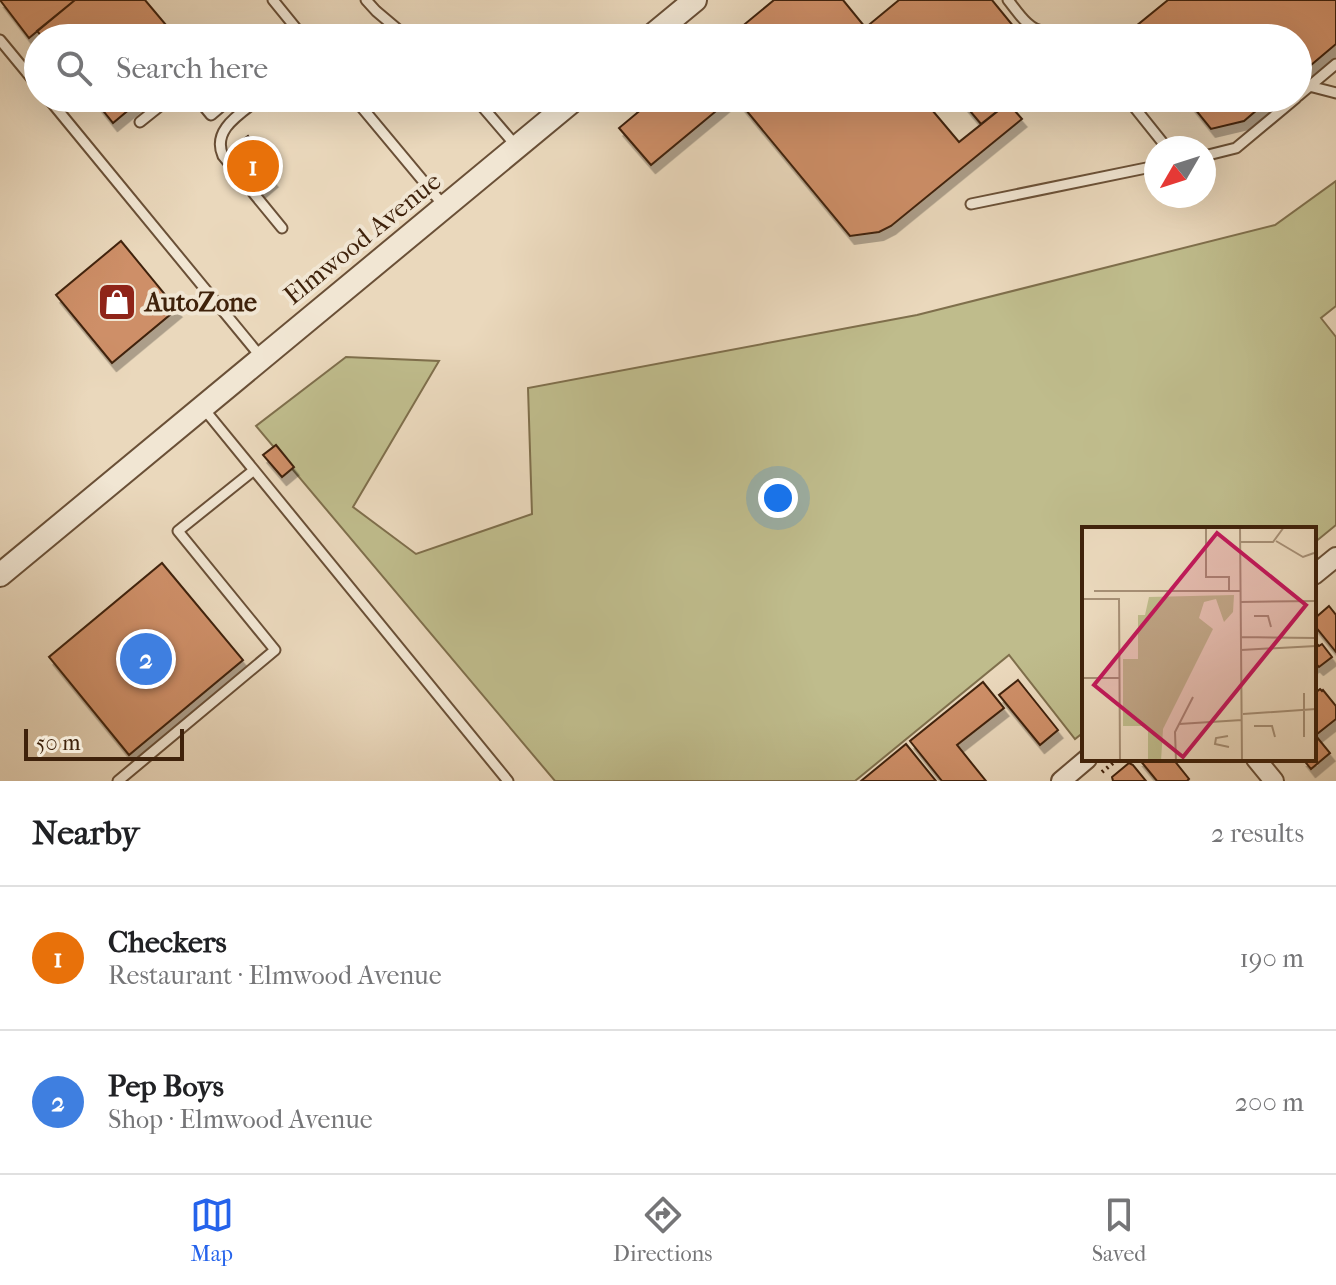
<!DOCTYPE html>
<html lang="en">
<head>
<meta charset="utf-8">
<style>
	body { margin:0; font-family:"IM FELL French Canon",serif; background:#f6f6f6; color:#202124 }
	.compass { position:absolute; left:1144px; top:136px; width:72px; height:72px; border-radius:50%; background:#fff; box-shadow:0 8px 32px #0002; rotate:231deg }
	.scale { position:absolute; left:24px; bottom:20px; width:160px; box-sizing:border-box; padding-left:8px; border:4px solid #3f220b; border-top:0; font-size:22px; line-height:28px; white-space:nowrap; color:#3f220b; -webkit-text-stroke:6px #f1e6d3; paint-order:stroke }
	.you { position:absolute; left:778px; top:498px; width:28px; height:28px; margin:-20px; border:6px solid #fff; border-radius:50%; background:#1a73e8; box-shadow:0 0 0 12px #1a73e833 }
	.badge { display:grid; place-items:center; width:52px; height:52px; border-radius:50%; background:#2563eb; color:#fff; font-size:26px; font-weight:700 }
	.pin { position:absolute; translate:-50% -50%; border:4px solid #fff; box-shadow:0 2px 8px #0006 }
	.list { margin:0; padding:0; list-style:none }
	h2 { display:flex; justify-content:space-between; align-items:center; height:104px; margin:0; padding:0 32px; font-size:34px }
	h2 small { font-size:26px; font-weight:400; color:#757577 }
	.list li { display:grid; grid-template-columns:52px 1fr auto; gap:24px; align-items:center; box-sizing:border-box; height:144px; padding:0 32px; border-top:2px solid #e0e0e0 }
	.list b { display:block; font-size:30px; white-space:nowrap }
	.list p { margin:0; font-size:26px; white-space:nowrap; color:#757577 }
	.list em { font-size:26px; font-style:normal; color:#757577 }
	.icon { flex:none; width:44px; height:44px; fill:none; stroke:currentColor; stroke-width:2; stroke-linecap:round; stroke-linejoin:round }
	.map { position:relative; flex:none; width:1336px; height:781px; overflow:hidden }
	.search { position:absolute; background:#fff; box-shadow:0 8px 32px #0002; left:24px; right:24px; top:24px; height:88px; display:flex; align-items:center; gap:20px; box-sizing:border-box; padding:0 28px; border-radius:44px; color:#757577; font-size:30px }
	.sheet { height:392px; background:#fff }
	nav { display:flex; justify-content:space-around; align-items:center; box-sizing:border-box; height:112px; border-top:2px solid #e0e0e0; background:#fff; font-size:22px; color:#757577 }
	nav a { display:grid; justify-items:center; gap:4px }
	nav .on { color:#2563eb }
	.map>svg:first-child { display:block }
</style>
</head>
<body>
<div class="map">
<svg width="1336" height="781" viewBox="0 0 1336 781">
	<defs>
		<filter id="shadow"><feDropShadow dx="4.5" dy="8" stdDeviation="0" flood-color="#0004"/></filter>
	</defs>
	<rect width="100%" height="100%" fill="#ead8bc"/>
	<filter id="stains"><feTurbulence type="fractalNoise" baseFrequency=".0025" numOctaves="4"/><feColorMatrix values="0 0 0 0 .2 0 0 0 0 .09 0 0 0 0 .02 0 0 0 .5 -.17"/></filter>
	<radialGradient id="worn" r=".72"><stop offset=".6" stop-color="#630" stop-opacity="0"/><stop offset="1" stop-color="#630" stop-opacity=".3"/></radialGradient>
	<!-- green -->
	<path fill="#bfbc8c" stroke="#7f6f4c" stroke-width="2" d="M1336,181V306L1321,318L1336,337V525L1314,543V529H1084V732L1075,739L1009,655L855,781H555L256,426L346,357L439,361L353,507L416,554L532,514L528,388L917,315L1275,225Z"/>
	<!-- building -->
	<path fill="#ce8f68" stroke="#3f220b" stroke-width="2" filter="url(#shadow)" d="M0,0H75L29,38Z
		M75,0H145L177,38H43L37,31Z
		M774,0H843L874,38H728Z
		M899,0H992L1023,38H874L865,28Z
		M1168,0H1336V44L1298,76V38H1136L1130,31Z
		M93,98H143L113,123Z
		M655,98H723L727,102L651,165L619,128Z
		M736,98H922L959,142L1008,103L1022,119L891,226L879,232L850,236Z
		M959,98H1014L981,124Z
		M1186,98H1271L1244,121L1211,129Z
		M248,136L257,148L252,153L273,179L259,191L252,182L255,180L230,150Z
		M121,241L177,309L112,363L56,295Z
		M276,445L294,467L282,477L263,455Z
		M162,563L243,660L129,755L49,657Z
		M1329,606L1336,615V652L1314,625V619Z
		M1314,641L1319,646L1322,644L1332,657L1319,667L1315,663L1314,664Z
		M1018,680L1058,730L1040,745L999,695Z
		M983,682L1004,708L957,745L986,781H942L910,741Z
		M1320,689L1322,691L1323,690L1336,706V719L1317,734L1314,730V694Z
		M1316,736L1330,753L1311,769L1303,759H1314V737Z
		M906,744L936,781H861Z
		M1139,759H1173L1189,779L1187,781H1157Z
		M1129,763L1133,765L1146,781H1113L1112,777Z"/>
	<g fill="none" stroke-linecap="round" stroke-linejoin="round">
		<!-- service casing -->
		<g stroke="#6a5037" stroke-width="13">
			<path id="service" d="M273,0L304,38
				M366,0L376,11L408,38
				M1008,0C1017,11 1029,31 1044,31C1062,32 1057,26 1076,38
				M0,40L38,86
				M27,73L38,63
				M1309,86L1336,93
				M1298,96L1336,64
				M48,98L261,357
				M197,98L211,115L231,98
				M260,98C242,113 211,129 223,156L282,228
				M354,98L444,206
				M475,98L517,147
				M1127,98L1167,148
				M140,122L170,98
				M1204,156L1236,148L1296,98
				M971,204L1156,166
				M204,409L508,781
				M118,781L275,650L178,531L254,470"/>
		</g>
		<!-- minor casing -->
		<g stroke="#6a5037" stroke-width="22">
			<path id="minor" d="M1314,575L1336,557
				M1256,759L1274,781
				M1061,781L1087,759"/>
		</g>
		<!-- tertiary casing -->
		<g stroke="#6a5037" stroke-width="26">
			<path id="tertiary" d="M649,38L695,0
				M0,575L576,98"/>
		</g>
		<!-- path -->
		<path stroke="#3f220b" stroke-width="4" stroke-dasharray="2 4" stroke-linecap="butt" d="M1102,772L1118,759"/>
		<!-- service -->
		<use href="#service" stroke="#f1e6d3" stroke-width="9"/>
		<!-- minor -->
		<use href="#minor" stroke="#f1e6d3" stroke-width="18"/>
		<!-- tertiary -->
		<use href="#tertiary" stroke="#f1e6d3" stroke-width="22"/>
	</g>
	<!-- icons -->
	<defs>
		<g id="shop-square" transform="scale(2)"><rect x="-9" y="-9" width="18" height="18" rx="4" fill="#8f2418" stroke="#f1e6d3"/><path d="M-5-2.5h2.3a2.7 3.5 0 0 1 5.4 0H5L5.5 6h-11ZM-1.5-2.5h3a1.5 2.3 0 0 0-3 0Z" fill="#fff"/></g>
	</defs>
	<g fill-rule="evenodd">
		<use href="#shop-square" x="117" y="302"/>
	</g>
	<g text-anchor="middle" stroke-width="8" stroke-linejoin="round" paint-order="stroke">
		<!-- street labels -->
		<g font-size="26" fill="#3f220b" stroke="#f1e6d3">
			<text transform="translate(362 238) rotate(-39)" y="9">Elmwood Avenue</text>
		</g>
		<!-- poi labels -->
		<g font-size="26" font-weight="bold" fill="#3f220b" stroke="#f1e6d3" text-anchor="start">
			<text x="145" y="311">AutoZone</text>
		</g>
	</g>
	<!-- overview -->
	<g transform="translate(1082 527)">
		<rect width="234" height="234" fill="#ead8bc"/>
		<path d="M152,68L151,85L142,95L134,72L122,75L117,91L131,102L81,202L79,234H66V199H41V132H56V88H63L67,70Z" fill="#bfbc8c"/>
		<path fill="none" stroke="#a68f75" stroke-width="2" d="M124,0V50H147V63M158,0L160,234M194,14L221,30L232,26M158,15H191L202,0M12,64H159M0,72H37L38,234M0,72L1,234M159,75L234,74M172,89H186L189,100M159,110L234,111M159,123L234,119M0,151H37M222,166V210M161,187L234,182M97,197L160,193M172,199H190L193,210M146,209L134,211L133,217L147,220M94,234L93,205L111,170"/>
		<path fill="#c2185b" fill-opacity="0.15" stroke="#c2185b" stroke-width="4" d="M135,6L224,78L101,230L12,158Z"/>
		<rect width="234" height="234" fill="none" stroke="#3f220b" stroke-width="4"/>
	</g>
	<rect width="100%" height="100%" filter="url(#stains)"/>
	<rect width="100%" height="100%" fill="url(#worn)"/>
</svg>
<svg class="compass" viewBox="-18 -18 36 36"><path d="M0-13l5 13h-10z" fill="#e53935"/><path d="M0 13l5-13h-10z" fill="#757577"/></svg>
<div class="scale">50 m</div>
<div class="you"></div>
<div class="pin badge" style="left:253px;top:166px;background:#e8710a">1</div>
<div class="pin badge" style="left:146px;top:659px;background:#3f7fe0">2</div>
<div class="search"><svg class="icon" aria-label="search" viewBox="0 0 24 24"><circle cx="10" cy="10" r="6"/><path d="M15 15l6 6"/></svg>Search here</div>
</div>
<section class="sheet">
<h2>Nearby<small>2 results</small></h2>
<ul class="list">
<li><span class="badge" style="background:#e8710a">1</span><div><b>Checkers</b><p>Restaurant · Elmwood Avenue</p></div><em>190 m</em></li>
<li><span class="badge" style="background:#3f7fe0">2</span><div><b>Pep Boys</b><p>Shop · Elmwood Avenue</p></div><em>200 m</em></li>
</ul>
</section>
<nav>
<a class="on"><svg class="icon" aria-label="map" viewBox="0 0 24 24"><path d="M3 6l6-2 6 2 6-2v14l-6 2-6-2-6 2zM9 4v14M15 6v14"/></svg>Map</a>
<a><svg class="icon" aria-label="directions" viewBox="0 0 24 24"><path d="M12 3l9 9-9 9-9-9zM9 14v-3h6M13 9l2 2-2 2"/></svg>Directions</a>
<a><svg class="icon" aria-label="saved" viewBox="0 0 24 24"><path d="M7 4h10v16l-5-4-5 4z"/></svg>Saved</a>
</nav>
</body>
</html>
